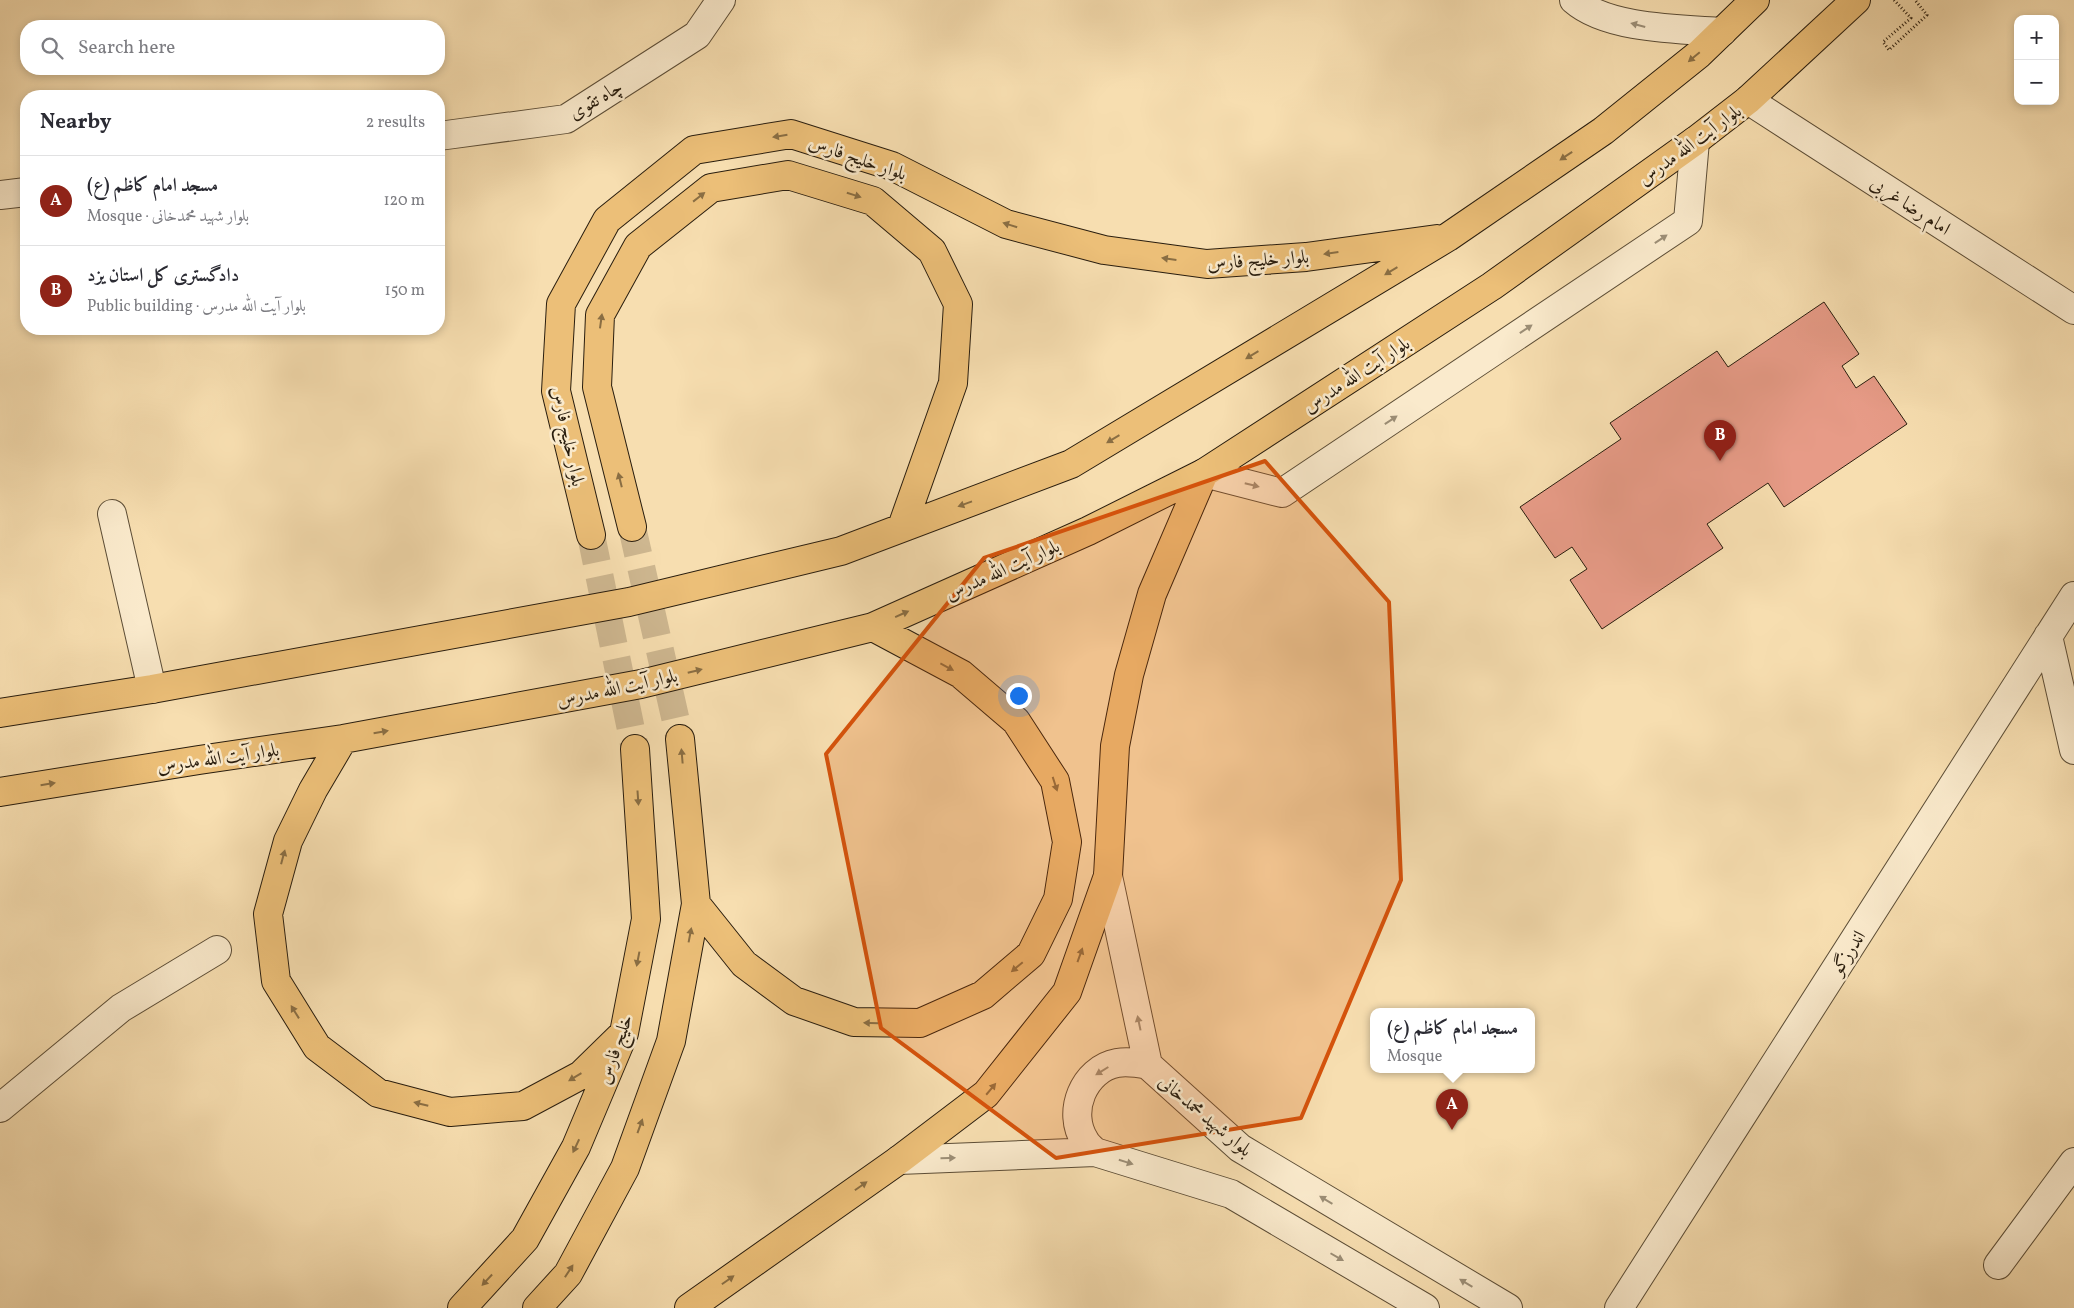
<!DOCTYPE html>
<html lang="en">
<head>
<meta charset="utf-8">
<style>
	body { margin:0; font-family:Vollkorn,Amiri,serif; background:#f7f7f7; color:#2b2b33 }
	.controls { position:absolute; right:15px; top:15px; display:grid; overflow:hidden; border-radius:10px; box-shadow:0 2px 8px #0003 }
	.controls button { width:45px; height:45px; display:grid; place-items:center; padding:0; border:0; border-bottom:1px solid #e1e1e2; background:#fff; color:#2b2b33; font:25px sans-serif }
	.you { position:absolute; left:1018px; top:695px; width:18px; height:18px; margin:-12px; border:4px solid #fff; border-radius:50%; background:#1a73e8; box-shadow:0 0 0 8px #1a73e833 }
	.badge { display:grid; place-items:center; width:32px; height:32px; border-radius:50%; background:#8f2418; color:#fff; font-size:16px; font-weight:700 }
	.pin { position:absolute; translate:-50% -41px; filter:drop-shadow(0 1px 2px #0008) }
	.pin::after { content:''; position:absolute; top:26px; width:18px; height:15px; background:inherit; clip-path:polygon(0 0,100% 0,50% 100%) }
	.popup { position:absolute; left:1370px; top:1008px; width:165px; height:65px; box-sizing:border-box; display:grid; place-content:center; border-radius:10px; background:#fff; filter:drop-shadow(0 1px 4px #0005); font-size:16px; white-space:nowrap; color:#7c7c81 }
	.popup b { font-size:19px; color:#2b2b33 }
	.popup::after { content:''; position:absolute; left:50%; top:100%; margin-left:-10px; border:10px solid transparent; border-top-color:#fff }
	.list { margin:0; padding:0; list-style:none }
	h2 { display:flex; justify-content:space-between; align-items:center; height:65px; margin:0; padding:0 20px; font-size:21px }
	h2 small { font-size:16px; font-weight:400; color:#7c7c81 }
	.list li { display:grid; grid-template-columns:32px 1fr auto; gap:15px; align-items:center; box-sizing:border-box; height:90px; padding:0 20px; border-top:1px solid #e1e1e2 }
	.list b { display:block; font-size:19px; white-space:nowrap }
	.list p { margin:0; font-size:16px; white-space:nowrap; color:#7c7c81 }
	.list em { font-size:16px; font-style:normal; color:#7c7c81 }
	.icon { flex:none; width:28px; height:28px; fill:none; stroke:currentColor; stroke-width:2; stroke-linecap:round; stroke-linejoin:round }
	.map { position:relative; flex:none; width:2074px; height:1308px; overflow:hidden }
	.search { position:absolute; background:#fff; box-shadow:0 2px 8px #0003; left:20px; top:20px; width:425px; height:55px; display:flex; align-items:center; gap:12px; box-sizing:border-box; padding:0 18px; border-radius:20px; color:#7c7c81; font-size:19px }
	.panel { position:absolute; background:#fff; box-shadow:0 2px 8px #0003; left:20px; top:90px; width:425px; height:245px; border-radius:20px }
	.map>svg:first-child { display:block }
</style>
</head>
<body>
<div class="map">
<svg width="2074" height="1308" viewBox="0 0 2074 1308">
	<rect width="100%" height="100%" fill="#f7deb0"/>
	<filter id="stains"><feTurbulence type="fractalNoise" baseFrequency=".004" numOctaves="4"/><feColorMatrix values="0 0 0 0 .2 0 0 0 0 .09 0 0 0 0 .02 0 0 0 .5 -.17"/></filter>
	<radialGradient id="worn" r=".72"><stop offset=".6" stop-color="#630" stop-opacity="0"/><stop offset="1" stop-color="#630" stop-opacity=".3"/></radialGradient>
	<!-- building -->
	<path fill="#e79b87" stroke="#291d0e" d="M1824,302L1859,354L1842,366L1856,388L1874,376L1907,424L1784,507L1768,483L1707,524L1723,548L1602,629L1570,580L1587,569L1572,547L1555,558L1520,507L1621,439L1610,423L1717,351L1728,367Z"/>
	<g fill="none" stroke-linecap="round" stroke-linejoin="round">
		<!-- major-tunnel -->
		<path stroke="#ceb790" stroke-width="28" stroke-dasharray="28 14" stroke-linecap="butt" d="M632,527L680,739
			M591,535L635,749"/>
		<!-- minor casing -->
		<g stroke="#5c4d36" stroke-width="30">
			<path id="minor" d="M1574,0C1607,29 1679,29 1722,32
				M1748,100L2074,310
				M439,136L566,119L697,35L721,0
				M0,195L26,192
				M1204,473L1282,493L1688,221L1695,141
				M112,514L152,689
				M2048,636L2074,750
				M1108,876L1148,1065L1240,1148L1508,1308
				M0,1108L121,1008L217,950
				M1095,1152C1092,1149 1087,1145 1085,1141C1066,1112 1084,1069 1117,1063C1128,1061 1138,1063 1148,1065
				M899,1160L1095,1152L1231,1194L1425,1308
				M1998,1265L2074,1162
				M1619,1308L2074,596"/>
		</g>
		<!-- major casing -->
		<g stroke="#291d0e" stroke-width="30">
			<path id="major" d="M632,527L597,387L600,315L638,246L711,188L788,175L873,201L932,251L958,304L953,383L902,527
				M591,535L556,391L561,304L607,220L694,150L791,134L892,166L1006,224L1104,250L1207,264L1306,257L1437,239
				M0,713L152,689L629,602L841,551L1071,464L1448,237L1603,131L1699,54L1755,0
				M343,739L313,790L288,841L268,914L276,981L317,1047L378,1093L450,1112L523,1106L581,1075L624,1033
				M0,792L199,760L343,739L641,684L873,627L1088,531L1204,473L1492,286L1695,141L1748,100L1856,0
				M696,904L744,964L794,1001L854,1022L920,1023L983,995L1031,954L1058,899L1067,842L1055,781L1016,721L961,674L873,627
				M462,1308L525,1239L576,1147L624,1033L646,919L635,749
				M537,1308L568,1274L625,1168L671,1041L696,904L680,739
				M689,1308L899,1160L986,1094L1067,992L1108,876L1115,746L1129,675L1152,594L1204,473"/>
		</g>
		<!-- path -->
		<path stroke="#291d0e" stroke-width="3" stroke-dasharray="1 2.5" stroke-linecap="butt" d="M1894,0L1911,18L1883,42L1889,50L1927,15L1915,0"/>
		<!-- minor -->
		<use href="#minor" stroke="#faeacc" stroke-width="28"/>
		<!-- major -->
		<use href="#major" stroke="#ecbf78" stroke-width="28"/>
	</g>
	<!-- one-way arrows -->
	<defs><path id="oneway-solid" d="M-6-.8H1V-3.2L6.5 0L1 3.2V.8H-6Z" transform="scale(1.25)"/></defs>
	<g fill="#9c8e76">
		<use href="#oneway-solid" transform="translate(1638 25) rotate(-165)"/>
		<use href="#oneway-solid" transform="translate(1661 239) rotate(-34)"/>
		<use href="#oneway-solid" transform="translate(1526 329) rotate(-34)"/>
		<use href="#oneway-solid" transform="translate(1391 420) rotate(-34)"/>
		<use href="#oneway-solid" transform="translate(1252 485) rotate(14)"/>
		<use href="#oneway-solid" transform="translate(1139 1023) rotate(-102)"/>
		<use href="#oneway-solid" transform="translate(1102 1071) rotate(148)"/>
		<use href="#oneway-solid" transform="translate(948 1158) rotate(-2)"/>
		<use href="#oneway-solid" transform="translate(1126 1162) rotate(17)"/>
		<use href="#oneway-solid" transform="translate(1326 1200) rotate(-149)"/>
		<use href="#oneway-solid" transform="translate(1337 1257) rotate(30)"/>
		<use href="#oneway-solid" transform="translate(1466 1283) rotate(-149)"/>
	</g>
	<g fill="#8a6e43">
		<use href="#oneway-solid" transform="translate(1694 57) rotate(140)"/>
		<use href="#oneway-solid" transform="translate(780 136) rotate(171)"/>
		<use href="#oneway-solid" transform="translate(1566 156) rotate(146)"/>
		<use href="#oneway-solid" transform="translate(854 195) rotate(17)"/>
		<use href="#oneway-solid" transform="translate(699 197) rotate(-38)"/>
		<use href="#oneway-solid" transform="translate(1010 225) rotate(-163)"/>
		<use href="#oneway-solid" transform="translate(1331 253) rotate(172)"/>
		<use href="#oneway-solid" transform="translate(1169 259) rotate(-172)"/>
		<use href="#oneway-solid" transform="translate(1391 271) rotate(149)"/>
		<use href="#oneway-solid" transform="translate(601 321) rotate(-82)"/>
		<use href="#oneway-solid" transform="translate(1252 355) rotate(149)"/>
		<use href="#oneway-solid" transform="translate(1113 439) rotate(149)"/>
		<use href="#oneway-solid" transform="translate(620 480) rotate(-104)"/>
		<use href="#oneway-solid" transform="translate(965 504) rotate(160)"/>
		<use href="#oneway-solid" transform="translate(902 614) rotate(-24)"/>
		<use href="#oneway-solid" transform="translate(947 667) rotate(28)"/>
		<use href="#oneway-solid" transform="translate(695 671) rotate(-14)"/>
		<use href="#oneway-solid" transform="translate(381 732) rotate(-10)"/>
		<use href="#oneway-solid" transform="translate(682 756) rotate(-95)"/>
		<use href="#oneway-solid" transform="translate(48 784) rotate(-9)"/>
		<use href="#oneway-solid" transform="translate(1055 784) rotate(72)"/>
		<use href="#oneway-solid" transform="translate(638 798) rotate(86)"/>
		<use href="#oneway-solid" transform="translate(283 857) rotate(-75)"/>
		<use href="#oneway-solid" transform="translate(690 935) rotate(-79)"/>
		<use href="#oneway-solid" transform="translate(1080 955) rotate(-70)"/>
		<use href="#oneway-solid" transform="translate(638 959) rotate(101)"/>
		<use href="#oneway-solid" transform="translate(1017 967) rotate(140)"/>
		<use href="#oneway-solid" transform="translate(295 1012) rotate(-122)"/>
		<use href="#oneway-solid" transform="translate(871 1023) rotate(-179)"/>
		<use href="#oneway-solid" transform="translate(575 1077) rotate(149)"/>
		<use href="#oneway-solid" transform="translate(991 1089) rotate(-50)"/>
		<use href="#oneway-solid" transform="translate(421 1104) rotate(-166)"/>
		<use href="#oneway-solid" transform="translate(640 1126) rotate(-70)"/>
		<use href="#oneway-solid" transform="translate(576 1146) rotate(115)"/>
		<use href="#oneway-solid" transform="translate(861 1186) rotate(-35)"/>
		<use href="#oneway-solid" transform="translate(569 1271) rotate(-57)"/>
		<use href="#oneway-solid" transform="translate(487 1280) rotate(133)"/>
		<use href="#oneway-solid" transform="translate(728 1280) rotate(-35)"/>
	</g>
	<!-- marked area -->
	<path fill="#d5530c" fill-opacity="0.2" stroke="#d5530c" stroke-width="4" stroke-linejoin="round" d="M1265,461L1389,602L1401,880L1301,1118L1056,1158L881,1028L826,754L984,558Z"/>
	<g text-anchor="middle" stroke-width="5" stroke-linejoin="round" paint-order="stroke">
		<!-- street labels -->
		<g font-size="19" fill="#291d0e" stroke="#faeacc">
			<text transform="translate(595 99) rotate(-31)" y="7">چاه تقوی</text>
			<text transform="translate(1689 144) rotate(-36)" y="7">بلوار آیت الله مدرس</text>
			<text transform="translate(858 157) rotate(19)" y="7">بلوار خلیج فارس</text>
			<text transform="translate(1911 205) rotate(33)" y="7">امام رضا غربی</text>
			<text transform="translate(1258 259) rotate(-4)" y="7">بلوار خلیج فارس</text>
			<text transform="translate(1356 374) rotate(-33)" y="7">بلوار آیت الله مدرس</text>
			<text transform="translate(569 436) rotate(78)" y="7">بلوار خلیج فارس</text>
			<text transform="translate(1002 569) rotate(-24)" y="7">بلوار آیت الله مدرس</text>
			<text transform="translate(617 687) rotate(-12)" y="7">بلوار آیت الله مدرس</text>
			<text transform="translate(218 757) rotate(-8)" y="7">بلوار آیت الله مدرس</text>
			<text transform="translate(1847 952) rotate(-57)" y="7">اندرزگو</text>
			<text transform="translate(614 1049) rotate(-71)" y="7">خلیج فارس</text>
			<text transform="translate(1206 1115) rotate(40)" y="7">بلوار شهید محمدخانی</text>
		</g>
	</g>
	<rect width="100%" height="100%" filter="url(#stains)"/>
	<rect width="100%" height="100%" fill="url(#worn)"/>
</svg>
<div class="controls">
<button>+</button>
<button>−</button>
</div>
<div class="you"></div>
<div class="pin badge" style="left:1452px;top:1130px">A</div>
<div class="popup"><b>مسجد امام کاظم (ع)</b>Mosque</div>
<div class="pin badge" style="left:1720px;top:461px">B</div>
<div class="search"><svg class="icon" aria-label="search" viewBox="0 0 24 24"><circle cx="10" cy="10" r="6"/><path d="M15 15l6 6"/></svg>Search here</div>
<section class="panel">
<h2>Nearby<small>2 results</small></h2>
<ul class="list">
<li><span class="badge">A</span><div><b>مسجد امام کاظم (ع)</b><p>Mosque · بلوار شهید محمدخانی</p></div><em>120 m</em></li>
<li><span class="badge">B</span><div><b>دادگستری کل استان یزد</b><p>Public building · بلوار آیت الله مدرس</p></div><em>150 m</em></li>
</ul>
</section>
</div>
</body>
</html>
